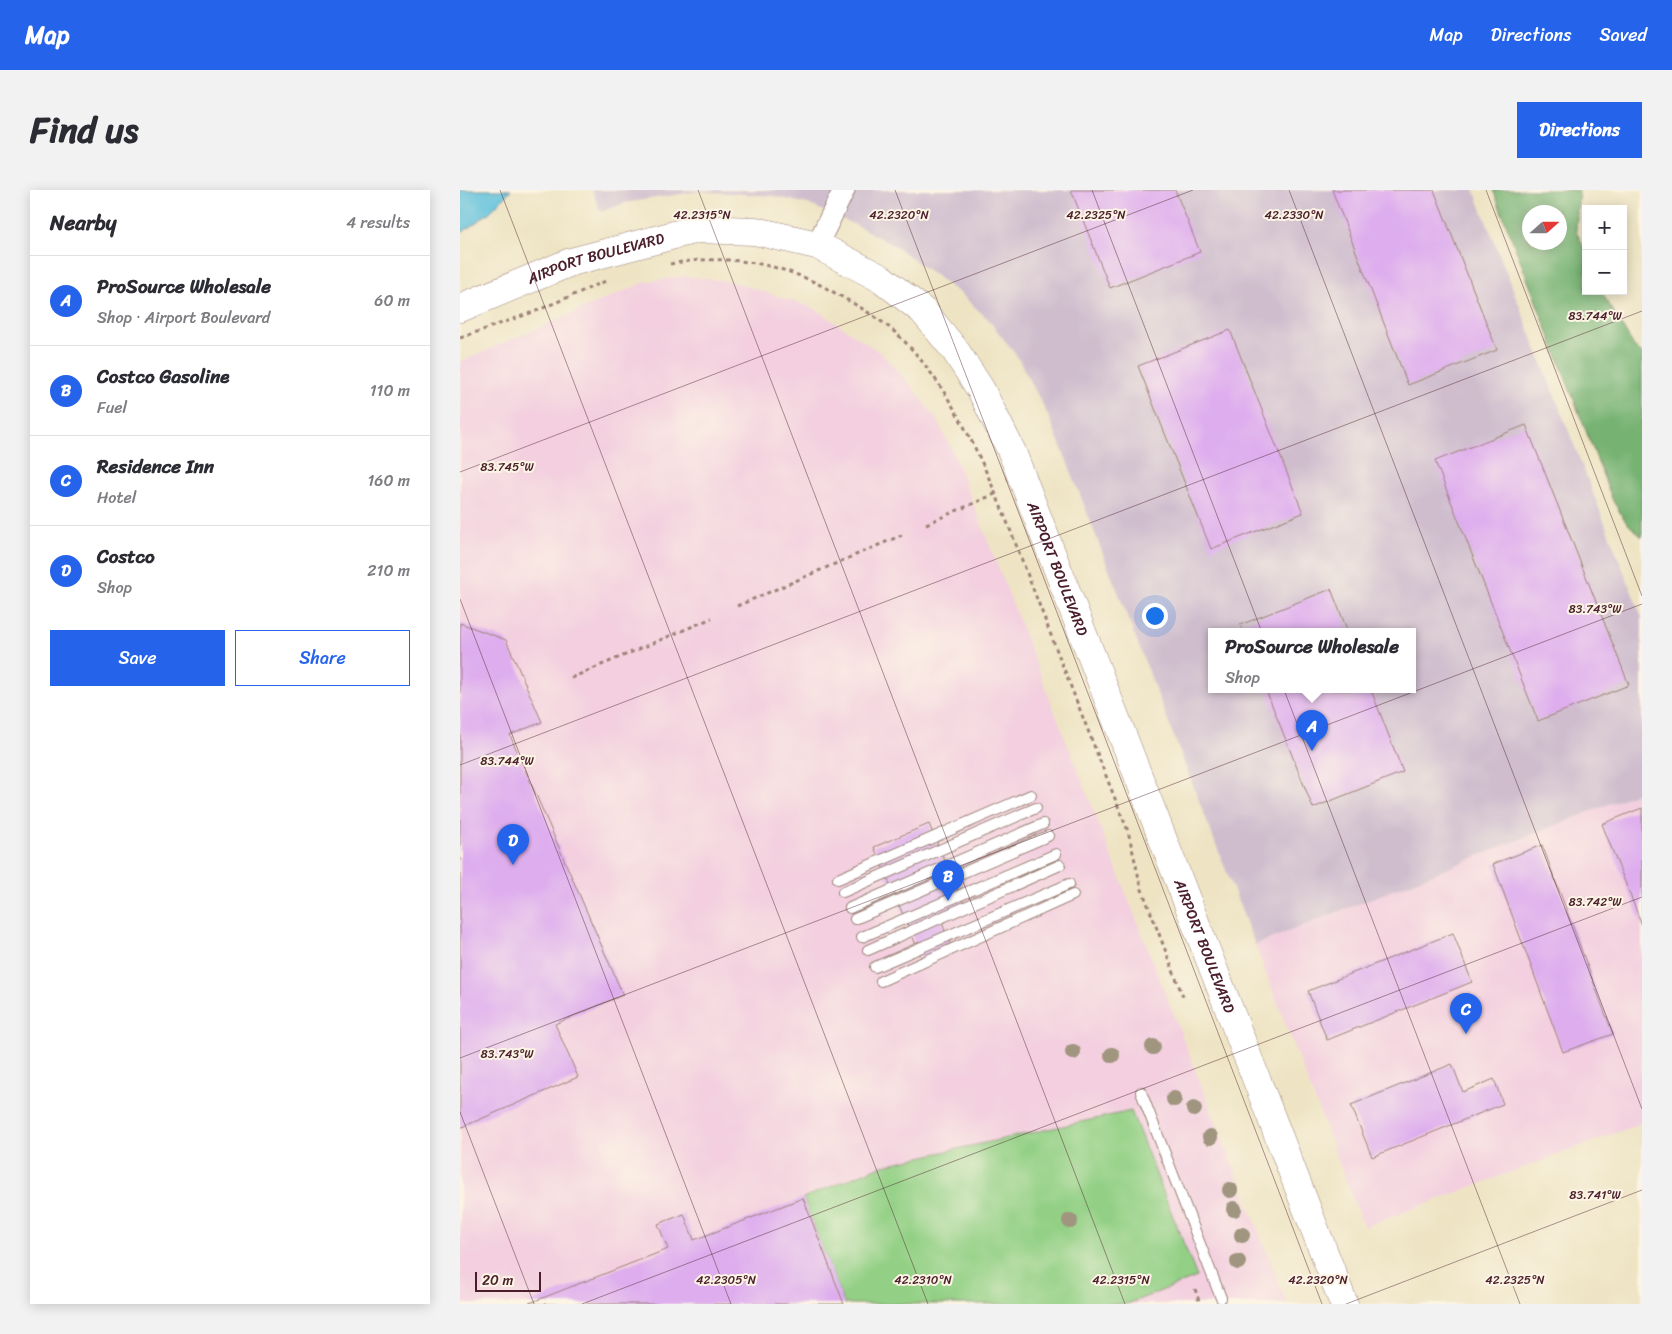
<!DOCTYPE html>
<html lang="en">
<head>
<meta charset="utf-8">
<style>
	body { margin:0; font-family:Sriracha,sans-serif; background:#f2f2f3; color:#2b2b33 }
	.controls { position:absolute; right:15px; top:15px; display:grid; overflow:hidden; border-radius:0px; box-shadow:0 2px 12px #0003 }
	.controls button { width:45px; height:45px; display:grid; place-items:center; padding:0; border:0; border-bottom:1px solid #e1e1e2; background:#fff; color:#2b2b33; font:25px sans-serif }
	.compass { position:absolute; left:1062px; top:15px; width:45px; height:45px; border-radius:50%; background:#fff; box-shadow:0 2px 12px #0003; rotate:69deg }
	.scale { position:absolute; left:15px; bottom:12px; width:66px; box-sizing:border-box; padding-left:5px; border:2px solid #4a1f2b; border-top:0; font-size:14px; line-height:18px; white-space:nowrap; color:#4a1f2b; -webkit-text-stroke:4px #fcf5e5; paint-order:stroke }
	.you { position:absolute; left:694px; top:425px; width:18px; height:18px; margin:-12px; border:4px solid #fff; border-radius:50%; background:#1a73e8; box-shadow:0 0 0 8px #1a73e833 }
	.badge { display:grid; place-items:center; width:32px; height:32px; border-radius:50%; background:#2563eb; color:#fff; font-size:16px; font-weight:700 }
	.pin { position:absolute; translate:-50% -41px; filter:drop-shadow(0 1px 2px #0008) }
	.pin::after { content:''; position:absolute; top:26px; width:18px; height:15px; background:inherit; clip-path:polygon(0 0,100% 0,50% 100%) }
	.popup { position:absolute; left:748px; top:438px; width:208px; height:65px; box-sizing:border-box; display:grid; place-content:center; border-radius:0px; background:#fff; filter:drop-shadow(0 1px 4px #0005); font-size:16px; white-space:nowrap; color:#7c7c81 }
	.popup b { font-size:19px; color:#2b2b33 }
	.popup::after { content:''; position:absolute; left:50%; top:100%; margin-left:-10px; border:10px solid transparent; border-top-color:#fff }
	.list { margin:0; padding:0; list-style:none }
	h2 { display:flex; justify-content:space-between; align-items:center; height:65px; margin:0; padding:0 20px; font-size:21px }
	h2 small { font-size:16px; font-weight:400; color:#7c7c81 }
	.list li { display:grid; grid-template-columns:32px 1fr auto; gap:15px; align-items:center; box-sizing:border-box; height:90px; padding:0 20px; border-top:1px solid #e1e1e2 }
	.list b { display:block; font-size:19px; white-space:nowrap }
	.list p { margin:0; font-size:16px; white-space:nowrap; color:#7c7c81 }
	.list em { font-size:16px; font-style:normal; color:#7c7c81 }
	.actions { display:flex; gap:10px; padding:15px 20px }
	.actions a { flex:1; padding:11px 0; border:1px solid #2563eb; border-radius:0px; text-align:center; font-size:18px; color:#2563eb }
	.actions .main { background:#2563eb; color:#fff }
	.map { position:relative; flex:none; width:1182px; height:1114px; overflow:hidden; border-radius:0px }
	header { display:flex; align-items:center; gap:30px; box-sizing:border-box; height:70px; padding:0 25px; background:#2563eb; color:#fff }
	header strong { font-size:24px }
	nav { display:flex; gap:28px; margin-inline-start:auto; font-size:18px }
	.intro { display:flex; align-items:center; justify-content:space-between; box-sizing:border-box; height:120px; padding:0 30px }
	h1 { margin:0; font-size:35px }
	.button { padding:12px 22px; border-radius:0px; background:#2563eb; color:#fff; font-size:18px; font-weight:700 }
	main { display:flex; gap:30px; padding:0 30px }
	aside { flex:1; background:#fff; border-radius:0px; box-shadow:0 2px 12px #0003 }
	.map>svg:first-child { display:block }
</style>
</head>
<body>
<header>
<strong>Map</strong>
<nav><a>Map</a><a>Directions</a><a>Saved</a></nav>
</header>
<div class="intro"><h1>Find us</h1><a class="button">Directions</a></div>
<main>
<aside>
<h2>Nearby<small>4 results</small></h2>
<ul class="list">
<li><span class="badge">A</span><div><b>ProSource Wholesale</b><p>Shop · Airport Boulevard</p></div><em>60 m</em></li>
<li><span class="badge">B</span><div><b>Costco Gasoline</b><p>Fuel</p></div><em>110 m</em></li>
<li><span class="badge">C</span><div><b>Residence Inn</b><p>Hotel</p></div><em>160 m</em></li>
<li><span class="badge">D</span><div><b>Costco</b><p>Shop</p></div><em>210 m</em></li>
</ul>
<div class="actions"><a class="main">Save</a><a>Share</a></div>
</aside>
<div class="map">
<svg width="1182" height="1114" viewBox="0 0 1182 1114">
	<rect width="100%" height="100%" fill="#fcf5e5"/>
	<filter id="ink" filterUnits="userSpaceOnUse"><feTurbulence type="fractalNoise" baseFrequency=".02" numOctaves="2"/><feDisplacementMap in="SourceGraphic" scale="10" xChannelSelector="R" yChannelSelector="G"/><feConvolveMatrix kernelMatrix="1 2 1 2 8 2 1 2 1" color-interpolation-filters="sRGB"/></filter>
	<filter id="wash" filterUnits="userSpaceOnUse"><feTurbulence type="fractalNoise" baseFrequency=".0096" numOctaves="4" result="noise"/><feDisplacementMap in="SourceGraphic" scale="20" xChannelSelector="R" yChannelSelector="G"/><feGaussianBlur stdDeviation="1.12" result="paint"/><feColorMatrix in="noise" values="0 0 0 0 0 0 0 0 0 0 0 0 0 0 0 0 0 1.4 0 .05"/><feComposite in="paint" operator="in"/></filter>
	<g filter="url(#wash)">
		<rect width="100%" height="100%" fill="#eee4c4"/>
		<!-- built -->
		<path fill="#f3cfdf" d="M225,86L273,92L354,118L422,164L450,194L477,230L493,262L827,1114H0V172L185,92Z
			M1182,601V933L904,1037L795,755Z"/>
		<!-- industrial -->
		<path fill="#cfbdce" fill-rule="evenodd" d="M132,0H1014L1182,428V601L795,755L605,266L587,223L557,166L528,129L502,105L438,58L402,38L348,14L313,6L239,1L164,13L141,22ZM752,442H952V500H752Z"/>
		<!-- green -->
		<path fill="#93d085" stroke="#6e7858" d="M671,921L737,1087L667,1114H384L343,1008L424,975Z"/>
		<!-- forest -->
		<path fill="#76b272" stroke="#60684e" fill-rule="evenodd" d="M1033,0H1119L1116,40L1126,63V101H1141L1174,156L1182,164V347L1166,332L1153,311ZM1070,22H1100V52H1070Z"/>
		<!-- water -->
		<path fill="#5ec1dc" stroke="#547084" d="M0,0H51L30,22L0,44Z"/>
		<g id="blocks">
			<!-- building -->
			<path fill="#deadee" d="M611,0H715L740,62L650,98Z
				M872,0H974L1037,160L948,195Z
				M770,140L843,323L751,359L678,176Z
				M1066,235L1169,495L1078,531L975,271Z
				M871,399L888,442H783L780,435Z
				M0,433L46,450L82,532L50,545L163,805L95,834L118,887L0,938Z
				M806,500H911L943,582L853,618Z
				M1182,618V735L1142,634Z
				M469,634L505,717L480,728L492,758L463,771L414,657Z
				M1082,655L1153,844L1103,862L1033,674Z
				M993,743L1012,792L867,850L848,801Z
				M992,874L1003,902L1034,889L1043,914L912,967L891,915Z
				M343,1008L384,1114H67L208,1059L198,1034L224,1024L234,1050Z"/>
		</g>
	</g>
	<g filter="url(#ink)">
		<use href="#blocks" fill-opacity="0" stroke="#9c8278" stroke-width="1"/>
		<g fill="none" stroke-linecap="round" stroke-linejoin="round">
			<!-- lane casing -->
			<g stroke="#9c8278" stroke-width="12">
				<path id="lane" d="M378,689L571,605
					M383,702L576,618
					M390,718L583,634
					M395,729L588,646
					M402,747L596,664
					M408,760L600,675
					M415,777L609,694
					M421,791L613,705
					M681,902L761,1108"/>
			</g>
			<!-- street casing -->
			<g stroke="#9c8278" stroke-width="23">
				<path id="street" d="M357,55L384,0"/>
			</g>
			<!-- secondary casing -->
			<g stroke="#9c8278" stroke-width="29">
				<g id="secondary">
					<path id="s1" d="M0,118L111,72L237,39L295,41L357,55L422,89L463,121L495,160L521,200L552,262L884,1114"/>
				</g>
			</g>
			<!-- path -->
			<path stroke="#9c8278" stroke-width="3" stroke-dasharray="4 4" stroke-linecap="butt" d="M210,74C268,63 324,73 375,103C400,117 427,132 447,154C509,220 544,325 577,409C607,487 637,564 668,641L681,697L724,809
				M0,148L76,121L148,90
				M466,334L535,304
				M277,416L442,345
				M111,488L252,428
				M735,1099L740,1114"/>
			<!-- lane -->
			<use href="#lane" stroke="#fff" stroke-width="10"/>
			<!-- street -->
			<use href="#street" stroke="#fff" stroke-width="21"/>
			<!-- secondary -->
			<use href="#secondary" stroke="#fff" stroke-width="28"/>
		</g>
		<!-- trees -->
		<g fill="#a0957f">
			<circle cx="693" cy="857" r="8"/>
			<circle cx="613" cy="862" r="8"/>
			<circle cx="652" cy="865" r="8"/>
			<circle cx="714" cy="909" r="8"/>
			<circle cx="734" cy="919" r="8"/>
			<circle cx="750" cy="947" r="8"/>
			<circle cx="770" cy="1000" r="8"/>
			<circle cx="774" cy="1019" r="8"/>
			<circle cx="610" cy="1031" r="8"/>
			<circle cx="782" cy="1045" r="8"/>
			<circle cx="778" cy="1072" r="8"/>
		</g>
	</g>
	<!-- ticks -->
	<path fill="none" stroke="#4a1f2b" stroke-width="1" stroke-opacity="0.45" d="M40,0L468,1114M238,0L665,1114M435,0L862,1114M632,0L1060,1114M829,0L1182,919M1026,0L1182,406M0,282L733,0M0,409L271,1114M0,575L1182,121M0,868L1182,414M0,922L74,1114M122,1114L1182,707M886,1114L1182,1000"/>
	<g text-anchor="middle" stroke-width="4" stroke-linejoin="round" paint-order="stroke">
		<!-- street labels -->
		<g font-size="15" fill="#4a1f2b" stroke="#fcf5e5">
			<text dy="5" stroke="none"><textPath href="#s1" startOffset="145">AIRPORT BOULEVARD</textPath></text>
			<text dy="5" stroke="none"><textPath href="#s1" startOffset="790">AIRPORT BOULEVARD</textPath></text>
			<text dy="5" stroke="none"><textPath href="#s1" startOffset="1195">AIRPORT BOULEVARD</textPath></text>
		</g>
	</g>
	<g font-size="12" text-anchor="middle" fill="#4a1f2b" stroke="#fcf5e5" stroke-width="4" stroke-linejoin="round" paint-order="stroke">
		<text x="242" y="29">42.2315°N</text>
		<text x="439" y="29">42.2320°N</text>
		<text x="636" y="29">42.2325°N</text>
		<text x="834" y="29">42.2330°N</text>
		<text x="1135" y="130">83.744°W</text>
		<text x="47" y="281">83.745°W</text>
		<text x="1135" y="423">83.743°W</text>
		<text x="47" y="575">83.744°W</text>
		<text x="1135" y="716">83.742°W</text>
		<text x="47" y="868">83.743°W</text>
		<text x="1135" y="1009">83.741°W</text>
		<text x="266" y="1094">42.2305°N</text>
		<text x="463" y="1094">42.2310°N</text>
		<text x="661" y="1094">42.2315°N</text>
		<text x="858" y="1094">42.2320°N</text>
		<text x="1055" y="1094">42.2325°N</text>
	</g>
</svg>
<div class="controls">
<button>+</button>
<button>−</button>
</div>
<svg class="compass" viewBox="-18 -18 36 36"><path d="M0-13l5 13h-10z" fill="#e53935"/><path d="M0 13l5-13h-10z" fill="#7c7c81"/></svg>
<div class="scale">20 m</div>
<div class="you"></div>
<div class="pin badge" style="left:852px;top:561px">A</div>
<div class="popup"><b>ProSource Wholesale</b>Shop</div>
<div class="pin badge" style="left:488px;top:711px">B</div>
<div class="pin badge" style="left:1006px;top:844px">C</div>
<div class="pin badge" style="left:53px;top:675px">D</div>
</div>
</main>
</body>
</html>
